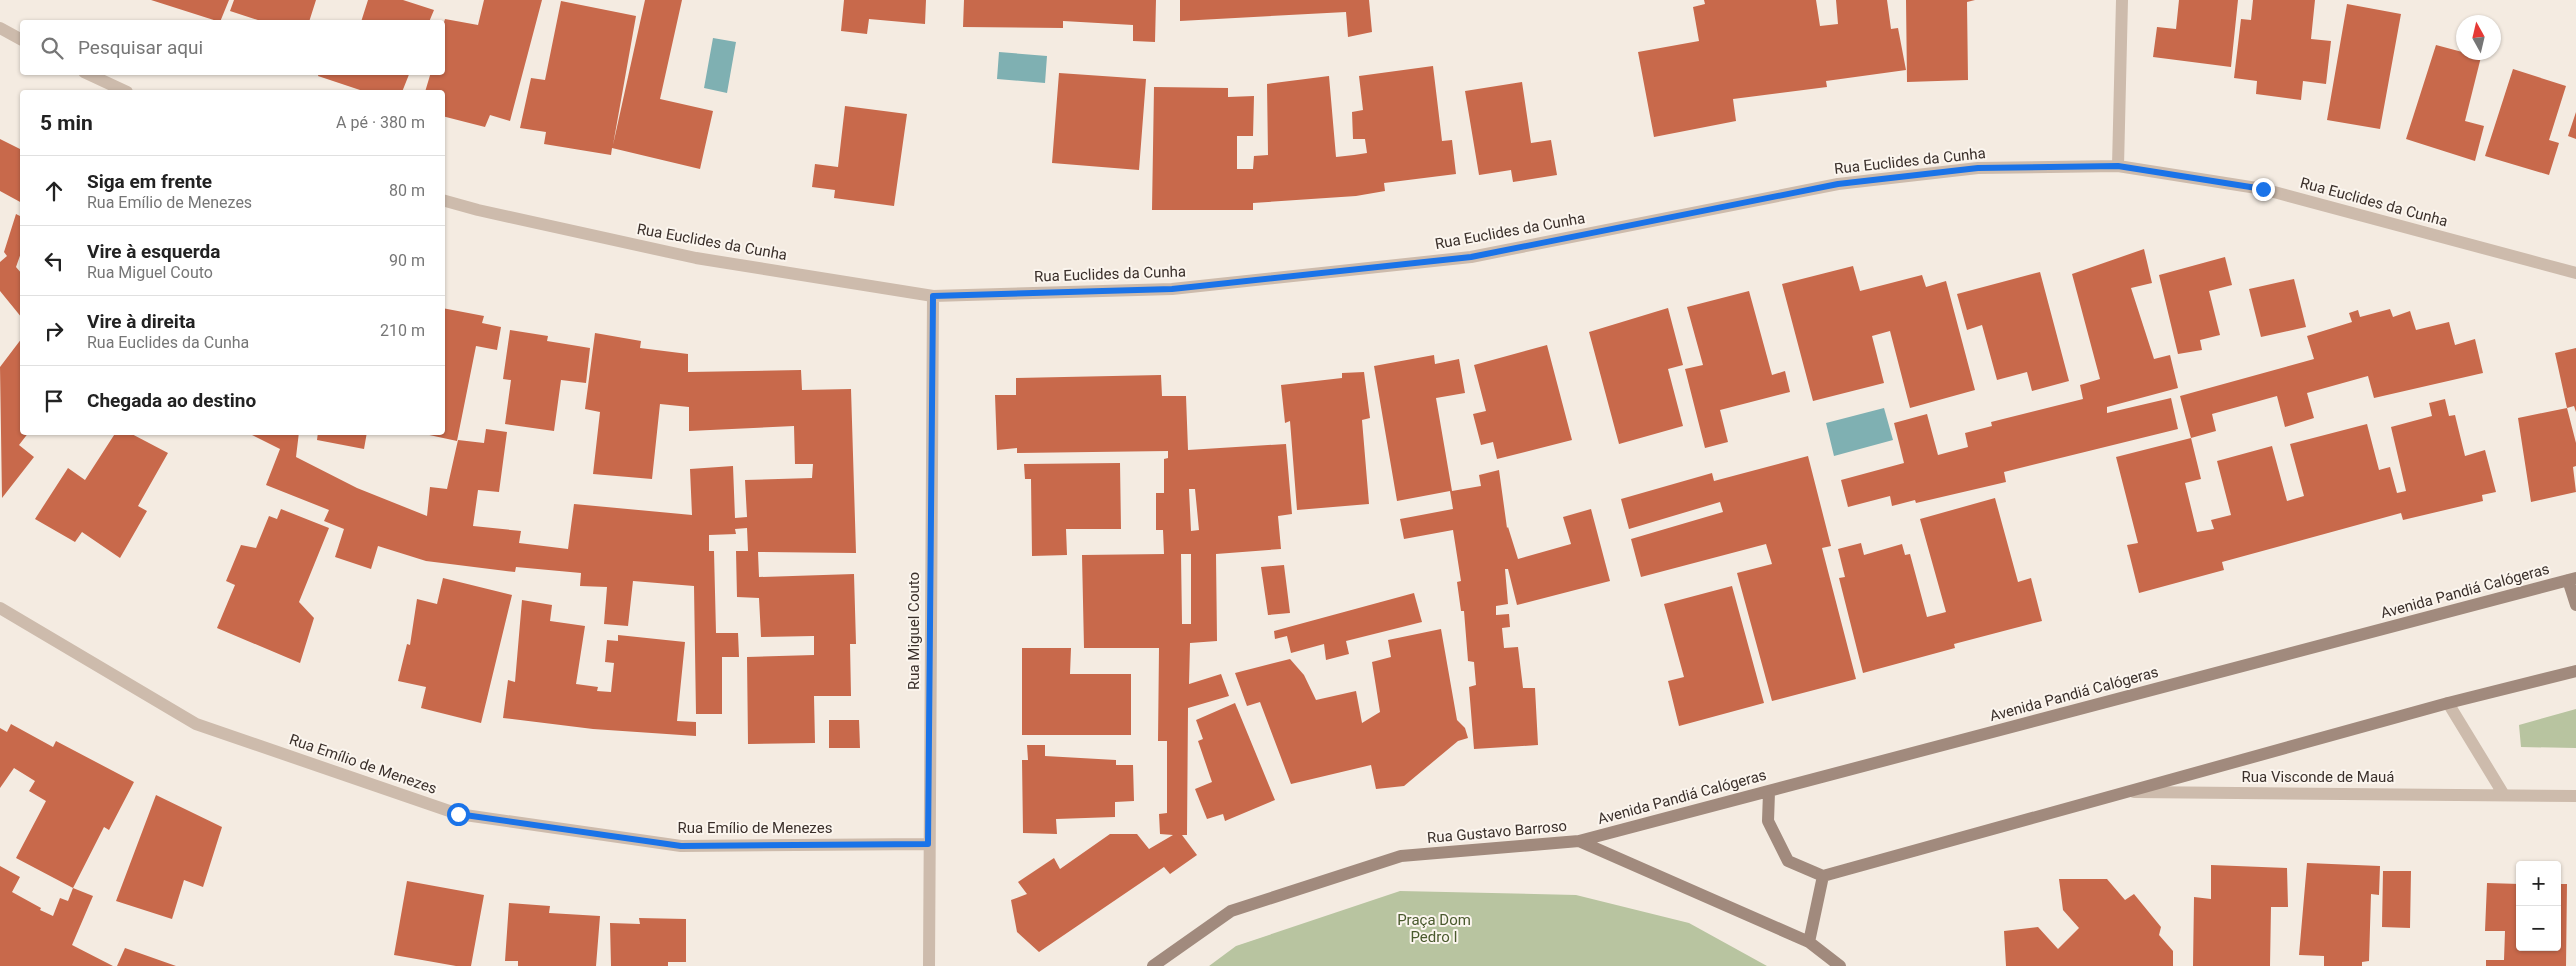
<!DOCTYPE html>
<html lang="pt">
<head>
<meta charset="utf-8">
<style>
	body { margin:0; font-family:Roboto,sans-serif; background:#f6f6f6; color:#222 }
	.controls { position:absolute; right:15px; bottom:15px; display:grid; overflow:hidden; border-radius:5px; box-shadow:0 1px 4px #0004 }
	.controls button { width:45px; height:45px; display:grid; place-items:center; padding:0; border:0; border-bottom:1px solid #e0e0e0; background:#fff; color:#222; font:25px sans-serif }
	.compass { position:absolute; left:2456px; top:15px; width:45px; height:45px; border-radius:50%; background:#fff; box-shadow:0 1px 4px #0004; rotate:352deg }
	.stop { position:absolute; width:15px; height:15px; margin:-11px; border:4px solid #1a73e8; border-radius:50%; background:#fff }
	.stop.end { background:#1a73e8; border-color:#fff; box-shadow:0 1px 5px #0008 }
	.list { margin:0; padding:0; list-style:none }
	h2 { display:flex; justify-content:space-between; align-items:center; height:65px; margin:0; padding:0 20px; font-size:21px }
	h2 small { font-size:16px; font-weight:400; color:#767676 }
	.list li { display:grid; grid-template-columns:32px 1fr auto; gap:15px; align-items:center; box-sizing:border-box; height:70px; padding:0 20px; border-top:1px solid #e0e0e0 }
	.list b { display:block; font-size:19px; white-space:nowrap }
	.list p { margin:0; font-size:16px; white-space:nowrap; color:#767676 }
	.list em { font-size:16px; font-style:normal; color:#767676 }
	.icon { flex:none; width:28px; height:28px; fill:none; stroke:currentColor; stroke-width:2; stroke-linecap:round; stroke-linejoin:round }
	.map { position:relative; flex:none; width:2576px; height:966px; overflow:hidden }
	.search { position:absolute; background:#fff; box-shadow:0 1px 4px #0004; left:20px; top:20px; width:425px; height:55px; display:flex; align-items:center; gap:12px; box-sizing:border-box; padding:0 18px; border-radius:5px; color:#767676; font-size:19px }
	.panel { position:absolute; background:#fff; box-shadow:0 1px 4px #0004; left:20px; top:90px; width:425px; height:345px; border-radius:5px }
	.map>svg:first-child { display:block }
</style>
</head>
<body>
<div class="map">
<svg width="2576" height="966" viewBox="0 0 2576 966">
	<rect width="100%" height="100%" fill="#f4ebe1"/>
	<!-- green -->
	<path fill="#b8c4a0" d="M2576,709V748L2521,747L2519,725Z
		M1400,891L1576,895L1689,923L1767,966H1209L1236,946Z"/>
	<!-- water -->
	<path fill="#7fb0b2" d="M713,38L736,42L727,93L704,88Z
		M999,52L1047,56L1045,83L997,79Z
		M1884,408L1893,440L1834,456L1826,423Z"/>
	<!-- building -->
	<path fill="#c8694b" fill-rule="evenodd" d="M151,0H229L220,22Z
		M234,0H316L309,22H264L230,11Z
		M368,0H403L434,10L429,22H361Z
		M484,0H542L510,121L490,115L485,127L442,116V92H425L431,72H442V29L445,19L478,25Z
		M645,0H682L660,99L713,111L700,169L612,148L611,155L544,144L546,132L520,128L531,78L545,80L561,1L636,16L613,145Z
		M844,0H926L925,24L869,19L867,34L841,31Z
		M964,0H1156L1155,42L1133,41V25L1063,21V28L963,27Z
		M1180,0H1369L1372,32L1348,37L1346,12L1180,21Z
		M1704,0H1816L1820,26L1838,24L1836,0H1887L1891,29L1898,28L1906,70L1826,81L1827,87L1733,99L1736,121L1654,137L1638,52L1699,41L1693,7L1705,4Z
		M1906,0H1975L1967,2L1968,80L1907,82Z
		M2179,0H2238L2231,67L2153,57L2157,27L2176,29Z
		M2253,0H2315L2311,39L2331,41L2326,84L2303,81L2301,100L2256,94L2257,81L2234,78L2241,19L2251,20Z
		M2347,4L2401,14L2380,129L2327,120Z
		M2436,45L2481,57L2465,121L2484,126L2475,161L2406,139Z
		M1433,66L1442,141L1452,140L1456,174L1384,183L1385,191L1356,196L1253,203V210H1152L1154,87L1228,88V97L1254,96L1253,136H1237V169H1253L1254,156L1268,155L1267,84L1329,76L1336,157L1354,155L1367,153L1365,139H1353L1352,112L1363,110L1359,76Z
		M2513,69L2566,86L2549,140L2559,143L2549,175L2485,156Z
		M319,72H410L402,92H366L318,76Z
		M1059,73L1146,79L1139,170L1052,163Z
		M1522,82L1531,143L1551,140L1557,175L1513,182L1511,170L1479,175L1465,91Z
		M845,106L907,114L894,206L834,198L835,190L812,187L815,164L838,167Z
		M2576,112V139L2568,136Z
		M0,139L22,150V203L0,191Z
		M16,214L22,217V250L16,267L22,274V318L0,291V262L7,256L4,252Z
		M2144,249L2152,283L2131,288L2154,359L2170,355L2178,388L2107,407V413L2171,398L2178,429L2004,472L2006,482L1916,503L1915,500L1892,506L1890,496L1848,507L1841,480L1904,463L1894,423L1927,414L1938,455L1968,447L1965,433L1992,426L1991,422L2083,399L2080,385L2100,379L2072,274Z
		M2225,257L2232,285L2209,291L2220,335L2200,340L2202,350L2178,354L2159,275Z
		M1853,266L1860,291L1922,275L1926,287L1946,281L1975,390L1910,408L1890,331L1872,336L1884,383L1813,401L1782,284Z
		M2040,272L2069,381L2032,391L2027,372L1997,380L1982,325L1967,330L1957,294Z
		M2294,279L2306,327L2261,337L2249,289Z
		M1749,291L1772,375L1785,371L1790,392L1720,410L1728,442L1705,448L1685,369L1703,365L1687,307Z
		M442,308L484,316L482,323L501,327L497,350L476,346L457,441L420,433L442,432Z
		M1668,308L1683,365L1668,369L1683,426L1619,444L1589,332Z
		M2390,309L2393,317L2410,311L2416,330L2449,322L2455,345L2475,339L2483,373L2374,398L2368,376L2307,393L2314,418L2285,427L2277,396L2212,414L2216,431L2191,438L2201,479L2185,483L2197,532L2214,529L2211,520L2231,515L2217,461L2272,446L2287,501L2304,496L2290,444L2367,424L2379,470L2390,467L2397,493L2406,491L2391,427L2432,416L2429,403L2445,399L2449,416L2455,415L2465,456L2485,450L2496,492L2482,495L2483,501L2403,520L2401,513L2222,562L2224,570L2139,593L2127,545L2138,543L2116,457L2191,438L2180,396L2314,359L2307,336L2352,322L2349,313L2358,310L2360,317Z
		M510,330L548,336L547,341L590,348L586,383L561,380L554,431L505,424L511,380L503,379Z
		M595,333L641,341L640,348L688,354V372L801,370L802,390L851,389L856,553L758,552L759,577L854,574L856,644H850L851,696H814L815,743L748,744L747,657L814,655V636L761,637L759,598L737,597L736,551H748L747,528L735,529L736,534L709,535V551H714L716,633H738L739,657H722V714H696L694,586L633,581L628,626L604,624L607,587L580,586L581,573L516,567L515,572L426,561L378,546L371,569L335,557L344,529L324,521L329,510L266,485L280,449L246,432H299L296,457L357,488L427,516L430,487L447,489L458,440L484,443L486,429L507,432L499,492L478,490L473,526L521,531L519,543L568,549L574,504L692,515L690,469L733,466L735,518L747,517L745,480L812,478L813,464H795L794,426L689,431V407L660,404L652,479L593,474L600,412L585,409Z
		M22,338V432H29L19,445L34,457L2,498L0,367Z
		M1547,345L1572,440L1497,459L1493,442L1481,445L1473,414L1486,411L1474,365Z
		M2576,348V412L2574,406L2567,408L2576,443V466L2573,467L2576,492L2531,502L2518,418L2567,408L2555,353Z
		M1434,355L1435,364L1459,359L1465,393L1436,398L1452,491L1481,486L1479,475L1499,470L1507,528L1508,527L1518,559L1571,544L1563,517L1591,509L1610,581L1517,605L1508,569H1505L1508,604L1496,606V615L1509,614L1510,627L1502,628L1504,648L1518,647L1523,688H1535L1538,745L1474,749L1469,687L1476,685L1474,662L1468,661L1464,611H1461L1457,582L1461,581L1453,530L1404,539L1400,519L1453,509L1450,491L1397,501L1374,366Z
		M1364,372L1370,418L1362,420L1369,504L1297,510L1290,421L1285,423L1281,385L1342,378V373Z
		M1161,375L1162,396H1186L1188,450L1286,444L1292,514L1278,516L1281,549L1216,554L1217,641L1190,643L1189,684L1221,674L1229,696L1188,708L1187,835H1182L1197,855L1170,874L1164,867L1039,952L1017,932L1011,900L1027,894L1018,882L1054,858L1060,869L1110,834H1137L1149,849L1173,835L1160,834L1159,814L1167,813V741H1158L1159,648H1084L1082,555L1164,554L1163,530H1156V493H1164V459L1168,458V451L1017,453V448L997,450L995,395H1016V378ZM1189,489H1195L1199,530L1191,531ZM1181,554H1191V624H1182Z
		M116,432H128L168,453L138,506L147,511L120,558L82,532L75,542L35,519L68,468L85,480Z
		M318,432H367L364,449L317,440Z
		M1808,456L1831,546L1822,548L1856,679L1772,701L1737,573L1772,564L1766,544L1641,577L1631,539L1723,512L1720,502L1629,529L1621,499L1712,473L1714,481Z
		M1120,463L1121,529H1066L1067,555L1032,556L1031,479H1025L1024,464Z
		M1995,498L2018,582L2031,578L2042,621L1954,644L1955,648L1863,673L1839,578L1845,577L1838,549L1861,543L1864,555L1902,544L1905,555L1910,554L1927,617L1946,612L1920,519Z
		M281,509L329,528L299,602L314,618L300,663L217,628L235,585L226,581L241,545L256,548L269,516L277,519Z
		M1284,565L1290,613L1268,615L1261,567Z
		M443,578L512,595L481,723L421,708L426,687L398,681L407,644L410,645L417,599L437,604Z
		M1732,586L1764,703L1679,726L1668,681L1684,677L1664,604Z
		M1414,593L1422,622L1346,641L1349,654L1326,660L1324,644L1291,653L1287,636L1275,639L1274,631Z
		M522,600L552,605L550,621L585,626L576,684L598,687L597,691L611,692L614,663L605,662L607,640L618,641V635L685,642L677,721L696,722V736L593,729L503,718L508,680L515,682Z
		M1441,629L1457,720L1465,728L1468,738L1458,741L1404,786L1376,789L1371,765L1291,784L1260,702L1247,706L1235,673L1290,659L1304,675L1316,700L1356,691L1362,723L1380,712L1372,662L1391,657L1388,640Z
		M1022,648H1071L1070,674H1131V735H1022Z
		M1235,703L1275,800L1225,821L1223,814L1207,819L1195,789L1212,782L1198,741L1203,739L1196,720Z
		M829,720H859L860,748H829Z
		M11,724L53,747L56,741L134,782L109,830L104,827L73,888L16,858L46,801L29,791L35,781L14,768L0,788V728L7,732Z
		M1027,745H1045V756L1116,760V765H1133L1134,801L1115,802V817L1056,819L1057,834L1023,833L1022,760H1028Z
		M156,795L222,827L203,887L184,880L172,919L116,901Z
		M2307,863L2380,866L2379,895L2371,894L2369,961L2362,962V966H2324V956L2299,955Z
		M2211,865L2287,868L2288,907H2271L2270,966H2193L2194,897L2211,899Z
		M0,866L20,877L12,892L41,908L40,910L53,916L60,898L68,901L73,888L93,896L72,945L113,966H0Z
		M2383,871H2411L2410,928L2382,927Z
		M2059,879H2107L2125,900L2134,894L2161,927L2159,935L2173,951V966H2006L2004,931L2038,927L2058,949L2079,928L2063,910Z
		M407,881L484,895L471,966H456L394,955Z
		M2487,883L2520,884V947H2557V884H2567L2566,966H2486V960H2504L2505,931H2485Z
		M509,903L550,906L549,913L600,916L596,966H518V961H505Z
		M639,918L686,919V962H668V966H611L610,923L640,924Z
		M125,948L176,966H117Z"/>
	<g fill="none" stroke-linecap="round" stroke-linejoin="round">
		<!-- street -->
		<path stroke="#cdbbac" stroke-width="12" d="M0,28L22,40
			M84,72L127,92
			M2118,166L2122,0
			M442,200L478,210L696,258L933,296L1172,289L1471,257L1838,184L1978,168L2118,166L2263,189L2576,273
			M0,608L196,724L458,814L681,846L928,844
			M2448,703L2504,795
			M2134,792L2576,796
			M929,966L933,296"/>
		<!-- secondary -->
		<path stroke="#a18a7d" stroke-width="12" d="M2568,580L2576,605
			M1769,792L1768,821L1788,861L1823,876
			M1579,841L2576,578
			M1809,942L1823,876L2448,703L2576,671
			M1153,966L1231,911L1401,856L1579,841L1809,942L1840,966"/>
	</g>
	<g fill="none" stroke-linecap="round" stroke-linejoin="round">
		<!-- route -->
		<path stroke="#1a73e8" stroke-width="6" d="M458,814L681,846L928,844L933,296L1172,289L1471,257L1838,184L1978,168L2118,166L2263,189"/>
	</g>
	<g text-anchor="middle" stroke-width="4" stroke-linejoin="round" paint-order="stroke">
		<!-- street labels -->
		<g font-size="15" fill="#3b302b" stroke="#fbf5ee">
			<text transform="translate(1910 161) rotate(-6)" y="5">Rua Euclides da Cunha</text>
			<text transform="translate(2374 202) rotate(15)" y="5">Rua Euclides da Cunha</text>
			<text transform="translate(1510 231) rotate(-10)" y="5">Rua Euclides da Cunha</text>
			<text transform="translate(712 242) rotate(10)" y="5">Rua Euclides da Cunha</text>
			<text transform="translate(1110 274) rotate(-2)" y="5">Rua Euclides da Cunha</text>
			<text transform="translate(2465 591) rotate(-15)" y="5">Avenida Pandiá Calógeras</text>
			<text transform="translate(914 631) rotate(-90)" y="5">Rua Miguel Couto</text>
			<text transform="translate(2074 694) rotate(-15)" y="5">Avenida Pandiá Calógeras</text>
			<text transform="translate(363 764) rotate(19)" y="5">Rua Emílio de Menezes</text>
			<text x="2318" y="782">Rua Visconde de Mauá</text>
			<text transform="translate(1682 797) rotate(-15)" y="5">Avenida Pandiá Calógeras</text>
			<text x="755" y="833">Rua Emílio de Menezes</text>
			<text transform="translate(1497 832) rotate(-5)" y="5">Rua Gustavo Barroso</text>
		</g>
		<!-- park labels -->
		<g font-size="15" fill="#4a5a2e" stroke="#fbf5ee">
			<text x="1434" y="925">Praça Dom<tspan x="1434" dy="17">Pedro I</tspan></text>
		</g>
	</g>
</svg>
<div class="controls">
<button>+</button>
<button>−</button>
</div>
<svg class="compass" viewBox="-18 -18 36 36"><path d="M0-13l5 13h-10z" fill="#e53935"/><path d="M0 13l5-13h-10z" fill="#767676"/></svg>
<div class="stop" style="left:458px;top:814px"></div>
<div class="stop end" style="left:2263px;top:189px"></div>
<div class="search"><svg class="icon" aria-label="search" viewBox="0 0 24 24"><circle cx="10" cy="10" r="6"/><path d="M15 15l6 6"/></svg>Pesquisar aqui</div>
<section class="panel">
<h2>5 min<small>A pé · 380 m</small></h2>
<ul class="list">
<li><svg class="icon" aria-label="ahead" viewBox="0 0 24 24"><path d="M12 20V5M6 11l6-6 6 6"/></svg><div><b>Siga em frente</b><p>Rua Emílio de Menezes</p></div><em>80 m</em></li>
<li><svg class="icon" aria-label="left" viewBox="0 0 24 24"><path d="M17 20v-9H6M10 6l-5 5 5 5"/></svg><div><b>Vire à esquerda</b><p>Rua Miguel Couto</p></div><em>90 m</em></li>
<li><svg class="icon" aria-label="right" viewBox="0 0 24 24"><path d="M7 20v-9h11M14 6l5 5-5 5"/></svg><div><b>Vire à direita</b><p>Rua Euclides da Cunha</p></div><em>210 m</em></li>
<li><svg class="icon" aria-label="arrive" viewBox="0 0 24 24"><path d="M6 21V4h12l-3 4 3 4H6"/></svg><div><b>Chegada ao destino</b></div></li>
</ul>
</section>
</div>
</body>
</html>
